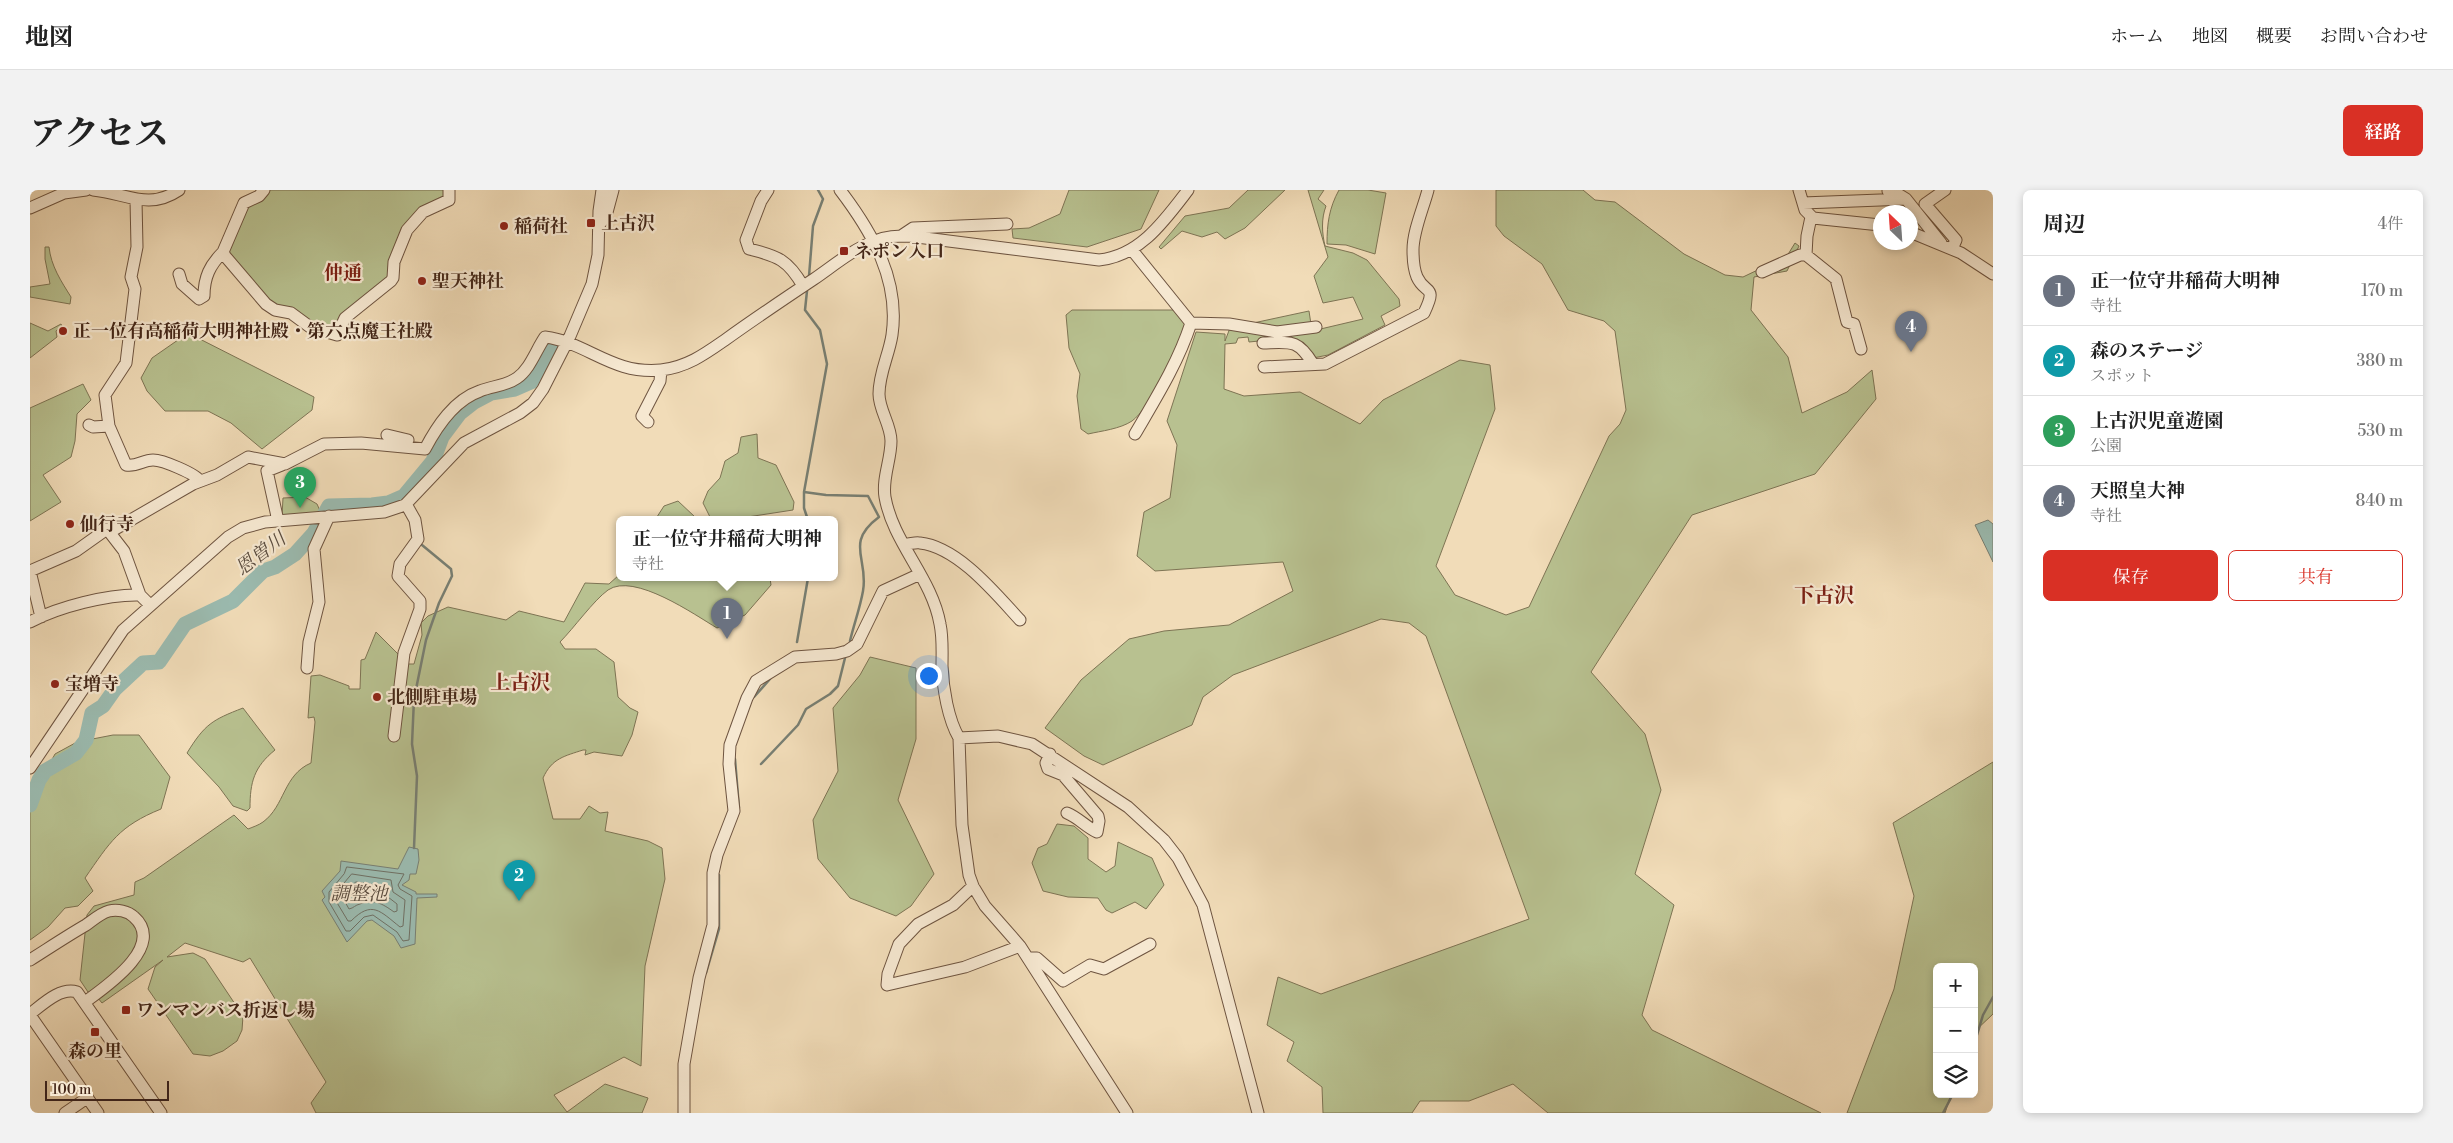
<!DOCTYPE html>
<html lang="ja">
<head>
<meta charset="utf-8">
<style>
	body { margin:0; font-family:"Libre Bodoni","Noto Serif JP",serif; background:#f2f2f2; color:#222 }
	.controls { position:absolute; right:15px; bottom:15px; display:grid; overflow:hidden; border-radius:8px; box-shadow:0 2px 8px #0003 }
	.controls button { width:45px; height:45px; display:grid; place-items:center; padding:0; border:0; border-bottom:1px solid #e0e0e0; background:#fff; color:#222; font:25px sans-serif }
	.compass { position:absolute; left:1843px; top:15px; width:45px; height:45px; border-radius:50%; background:#fff; box-shadow:0 2px 8px #0003; rotate:335deg }
	.scale { position:absolute; left:15px; bottom:12px; width:124px; box-sizing:border-box; padding-left:5px; border:2px solid #432618; border-top:0; font-size:14px; line-height:18px; white-space:nowrap; color:#432618; -webkit-text-stroke:4px #f6e8d1; paint-order:stroke }
	.you { position:absolute; left:898px; top:485px; width:18px; height:18px; margin:-12px; border:4px solid #fff; border-radius:50%; background:#1a73e8; box-shadow:0 0 0 8px #1a73e833 }
	.badge { display:grid; place-items:center; width:32px; height:32px; border-radius:50%; background:#d93025; color:#fff; font-size:16px; font-weight:700 }
	.pin { position:absolute; translate:-50% -41px; filter:drop-shadow(0 1px 2px #0008) }
	.pin::after { content:''; position:absolute; top:26px; width:18px; height:15px; background:inherit; clip-path:polygon(0 0,100% 0,50% 100%) }
	.popup { position:absolute; left:586px; top:326px; width:222px; height:65px; box-sizing:border-box; display:grid; place-content:center; border-radius:8px; background:#fff; filter:drop-shadow(0 1px 4px #0005); font-size:16px; white-space:nowrap; color:#767676 }
	.popup b { font-size:19px; color:#222 }
	.popup::after { content:''; position:absolute; left:50%; top:100%; margin-left:-10px; border:10px solid transparent; border-top-color:#fff }
	.list { margin:0; padding:0; list-style:none }
	h2 { display:flex; justify-content:space-between; align-items:center; height:65px; margin:0; padding:0 20px; font-size:21px }
	h2 small { font-size:16px; font-weight:400; color:#767676 }
	.list li { display:grid; grid-template-columns:32px 1fr auto; gap:15px; align-items:center; box-sizing:border-box; height:70px; padding:0 20px; border-top:1px solid #e0e0e0 }
	.list b { display:block; font-size:19px; white-space:nowrap }
	.list p { margin:0; font-size:16px; white-space:nowrap; color:#767676 }
	.list em { font-size:16px; font-style:normal; color:#767676 }
	.actions { display:flex; gap:10px; padding:15px 20px }
	.actions a { flex:1; padding:11px 0; border:1px solid #d93025; border-radius:8px; text-align:center; font-size:18px; color:#d93025 }
	.actions .main { background:#d93025; color:#fff }
	.icon { flex:none; width:28px; height:28px; fill:none; stroke:currentColor; stroke-width:2; stroke-linecap:round; stroke-linejoin:round }
	.map { position:relative; flex:none; width:1963px; height:923px; overflow:hidden; border-radius:8px }
	header { display:flex; align-items:center; gap:30px; box-sizing:border-box; height:70px; padding:0 25px; background:#fff; border-bottom:1px solid #e0e0e0 }
	header strong { font-size:24px }
	nav { display:flex; gap:28px; margin-inline-start:auto; font-size:18px }
	.intro { display:flex; align-items:center; justify-content:space-between; box-sizing:border-box; height:120px; padding:0 30px }
	h1 { margin:0; font-size:35px }
	.button { padding:12px 22px; border-radius:8px; background:#d93025; color:#fff; font-size:18px; font-weight:700 }
	main { display:flex; gap:30px; padding:0 30px }
	aside { flex:1; background:#fff; border-radius:8px; box-shadow:0 2px 8px #0003 }
	.map>svg:first-child { display:block }
</style>
</head>
<body>
<header>
<strong>地図</strong>
<nav><a>ホーム</a><a>地図</a><a>概要</a><a>お問い合わせ</a></nav>
</header>
<div class="intro"><h1>アクセス</h1><a class="button">経路</a></div>
<main>
<div class="map">
<svg width="1963" height="923" viewBox="0 0 1963 923">
	<rect width="100%" height="100%" fill="#f1dcb8"/>
	<filter id="stains"><feTurbulence type="fractalNoise" baseFrequency=".004" numOctaves="4"/><feColorMatrix values="0 0 0 0 .2 0 0 0 0 .09 0 0 0 0 .02 0 0 0 .5 -.17"/></filter>
	<radialGradient id="worn" r=".72"><stop offset=".6" stop-color="#630" stop-opacity="0"/><stop offset="1" stop-color="#630" stop-opacity=".3"/></radialGradient>
	<!-- green -->
	<path fill="#b8c190" stroke="#7e7454" d="M239,0H417L418,8L390,22L359,89L304,143L245,118L198,64L218,15Z
		M1039,0H1129L1111,39L1057,57L983,48L982,39L999,38L1030,24Z
		M1218,0H1255L1215,38L1195,49L1187,42L1172,47L1152,41L1131,59L1129,57L1155,26L1199,18Z
		M1278,0H1294L1288,9L1296,16C1291,29 1292,43 1295,56L1323,63L1337,70L1369,109L1370,116L1351,126L1355,135L1298,165L1283,168L1275,159L1229,151L1219,152L1218,147L1208,148L1206,153L1195,154L1194,199L1214,206L1270,202L1330,234L1353,210L1430,170L1460,175L1465,219L1406,376L1425,405L1476,425L1499,417L1579,246L1590,234L1596,220L1585,141L1574,131L1538,120L1512,74L1474,46L1466,36V0H1553L1565,10L1585,12L1654,64L1695,85L1713,87L1757,66L1765,53L1769,56L1757,81L1724,87L1721,120L1758,167L1772,223L1817,202L1842,180L1846,209L1785,284L1662,325L1561,482L1615,544L1631,600L1605,684L1644,715L1612,825L1622,840L1791,923H1518L1483,894L1439,911H1390L1382,923H1293L1292,897L1257,871L1264,852L1237,835L1248,787L1291,804L1499,729L1396,446L1379,433L1351,429L1203,485L1173,507L1162,535L1073,575L1054,566L1015,538L1051,490L1099,449L1134,441L1199,435L1263,401L1253,372L1125,381L1107,366L1114,322L1140,308L1147,255L1137,231L1166,142L1195,144V151L1200,138L1279,121L1282,141L1333,129L1323,107L1293,113L1284,86L1298,67Z
		M1309,0H1338L1356,3L1345,64L1316,55L1297,54C1297,34 1299,18 1309,0Z
		M15,57H19C21,76 31,91 41,107L40,114L0,107V97L20,94L15,69Z
		M1042,120H1148L1156,132L1155,144C1143,165 1120,218 1102,231C1090,239 1071,241 1058,244L1051,239L1047,206L1050,184L1039,158L1036,125Z
		M0,133L18,141L31,134L32,136L26,141L27,147L0,168Z
		M158,143L284,207L282,220L232,259L201,233L178,221H135L117,201L111,188L122,168Z
		M53,194L61,210L47,224L45,251L41,267L13,285L31,312L0,331V218Z
		M727,244L728,268L746,275L764,312L763,320L698,330L681,329L673,313L678,301L690,288L695,271L708,263L711,247Z
		M275,307L287,314L291,323L252,326L253,308Z
		M648,311L665,327L664,330H625L634,316Z
		M589,385L590,388H740L741,395L715,425L687,438C665,425 604,382 578,400C563,411 544,438 530,452L535,459H566L584,472L588,507L600,518L608,522L602,545L592,566L564,562L555,565L556,560H553C535,566 522,568 513,588L523,629H550L559,616L570,623L578,622L575,641L618,651L632,658L635,689L615,776L611,876L594,867L524,905L537,922L575,894L618,908L612,923H286L281,913L296,892L220,768L213,772L155,753L137,767L163,763L175,769L213,826L212,840L207,851L193,861L180,866L163,864L118,799L125,777L133,770L72,813L63,802H58L50,790L57,725L64,716L104,705L105,692L114,688L204,625L218,639C223,637 229,635 233,632C255,616 253,585 281,573L285,532L284,527L278,528L281,486L290,485L319,496V499H330L331,470L335,469L346,442L378,474H384L392,445L391,433L398,426L418,417L476,430L489,421L534,432L555,393L579,394Z
		M840,467L886,478V549L868,610L904,684L881,716L866,726L820,708L788,669L783,630L808,581L803,518L830,485Z
		M213,518L245,560C224,577 220,592 220,618L217,621L203,616L189,597L157,563C175,534 182,530 213,518Z
		M83,545H109L140,587L131,619C89,636 80,652 55,688L63,701L48,716L35,718L18,737L0,750V610L25,564L47,552Z
		M1963,572V824L1944,842V777H1907V904H1921L1915,923H1817L1864,799L1884,706L1863,633Z
		M1027,634L1044,636L1058,648V669L1076,682L1085,676L1088,652L1122,668L1134,695L1116,719L1105,712L1082,723L1076,720L1068,708L1038,707L1013,701L1002,673L1008,658L1017,654Z"/>
	<!-- water -->
	<path fill="#9bbbb0" stroke="#787f73" d="M1958,330L1963,334V372L1945,335Z
		M379,657L388,659L389,670L386,684H380L379,690L372,695L386,702V704H407V707L387,708L385,754L371,758L364,746L342,730L337,731L317,752L292,710L295,707L292,701L310,681L311,671L368,679Z"/>
	<g fill="none" stroke-linecap="round" stroke-linejoin="round">
		<!-- shore -->
		<path stroke="#6f7064" stroke-width="1" d="M317,677L374,684L368,695L370,699L382,706L379,750L373,751L367,742L343,725L334,727L320,741H316L299,712V702L314,684Z
			M322,684L361,690L363,702L375,710L373,736L370,737C350,721 342,710 321,731H318L306,711V703Z
			M326,692L353,696L358,707L367,714V721L364,722C353,714 343,708 330,714C325,715 324,718 319,719L314,710V705Z"/>
		<!-- stream -->
		<path stroke="#787f73" stroke-width="2.5" d="M779,86L783,36L793,9L788,0
			M777,101L775,120L790,140L797,174L774,302V318L778,330
			M774,302L796,305L838,306L849,327C814,353 839,369 833,401C830,418 824,434 820,451
			M767,452L778,388
			M724,507L740,489
			M705,569L709,618
			M731,574L768,535L776,519L800,504L808,496L815,468
			M384,658L387,586L382,554L384,509L396,450L409,413L422,386L421,379L392,355
			M676,783L689,739V685
			M1944,855L1953,825L1963,807
			M1913,923L1923,904"/>
		<!-- river -->
		<path stroke="#9bbbb0" stroke-width="15" d="M0,615L9,590L15,581L46,563L56,550L62,523L73,516L85,499L113,473L129,472L155,434L203,411L233,381L245,377L265,364L284,343L299,316L342,315L358,313L374,306L403,271L412,247L430,223L444,212L461,203L485,199L501,192L522,155"/>
		<!-- minor casing -->
		<g stroke="#6e5440" stroke-width="13">
			<path id="minor" d="M63,0C96,3 118,21 149,0
				M234,0L229,6L214,13L193,62L195,66L236,114L245,120L261,123L280,137L307,145L315,128L361,91L363,88L364,72L377,40L393,22L419,10V0
				M738,0L731,11L716,50L719,59C748,66 758,70 773,96
				M810,0C842,42 870,90 862,145C859,165 849,183 849,204C849,220 861,235 861,251C861,270 852,288 855,307C863,353 902,388 910,434C913,448 912,462 912,476C913,499 918,529 929,548L932,635L939,685L943,696L955,716L990,756L1097,923
				M1769,0L1775,20L1783,28L1850,35
				M1915,0L1895,14L1926,50L1922,59
				M1858,1L1868,4L1876,9L1911,53
				M106,10L107,57L101,87L105,99L96,173L75,205L79,236L96,275C107,277 113,270 123,270C133,270 166,284 170,291
				M1773,13L1876,9
				M0,18L34,3L56,0
				M1781,27L1777,46L1776,65L1806,89L1817,132L1824,134L1831,159
				M569,35L576,26L583,0
				M1880,42L1931,63L1963,84
				M871,46L883,38L977,34
				M1102,60L1161,133C1148,173 1126,208 1105,244
				M1732,82L1770,65H1776
				M149,84L152,94L169,109L174,106C174,87 180,75 193,62
				M1161,133L1199,134L1247,142L1286,137
				M1233,153C1261,152 1268,149 1283,174
				M1234,177L1295,174L1394,123C1408,94 1395,105 1387,87C1384,80 1383,67 1383,60C1383,41 1393,19 1398,0
				M618,232L612,226L630,191L631,180
				M59,235L63,237L79,236
				M357,245L378,250
				M248,331L237,281L252,275
				M80,342L163,294L187,285L218,267L255,274L294,254L331,253L395,259C407,236 424,210 450,201C462,196 476,196 487,188C500,179 506,160 515,147C557,152 582,185 631,180C657,177 675,164 695,150C724,129 754,109 784,89C803,76 823,59 845,51C856,46 867,46 879,46L1069,70C1110,66 1135,30 1158,0
				M875,354C880,354 886,352 890,353C928,357 966,404 990,430
				M0,381L46,361L77,339L94,361L110,405L120,415
				M0,381L11,427
				M0,432C28,417 78,404 110,405
				M277,478L279,452L289,412L284,359L299,326
				M364,546L374,463L390,419V411L368,386L370,374L388,349L385,330L376,314
				M929,548L968,546L1002,554L1098,617L1134,650L1148,668L1173,715L1228,923
				M1020,564L1016,573L1018,579L1033,585L1068,626L1069,631L1067,642C1056,637 1049,628 1037,623
				M0,578L93,440L198,347L213,338L235,332L354,322L375,315L434,253L490,223L503,213L513,199L540,146L562,94L568,65L569,21L572,0
				M943,696L923,715L888,734L869,754L858,784L857,795L935,777L990,756
				M998,768H1007L1033,791L1060,775L1074,779L1120,754
				M0,770C19,758 37,746 56,735C63,730 71,723 79,721C87,719 98,721 104,727C137,756 74,798 55,812
				M0,824C13,814 30,797 47,802L131,923
				M0,825L68,923
				M35,923L57,908
				M654,923V874L669,788L683,735V683L687,665L704,621L699,574L700,555L717,508L726,491L765,467L806,464L817,461L827,454L853,401L890,384"/>
		</g>
		<!-- minor -->
		<use href="#minor" stroke="#f6e8d1" stroke-width="11"/>
	</g>
	<!-- markers -->
	<g fill="#8f2418" stroke="#f6e8d1" stroke-width="2">
		<rect x="556" y="28" width="10" height="10" rx="2.5"/>
		<circle cx="474" cy="36" r="5"/>
		<rect x="809" y="56" width="10" height="10" rx="2.5"/>
		<circle cx="392" cy="91" r="5"/>
		<circle cx="33" cy="141" r="5"/>
		<circle cx="40" cy="334" r="5"/>
		<circle cx="25" cy="494" r="5"/>
		<circle cx="347" cy="507" r="5"/>
		<rect x="91" y="815" width="10" height="10" rx="2.5"/>
		<rect x="60" y="837" width="10" height="10" rx="2.5"/>
	</g>
	<g text-anchor="middle" stroke-width="4.5" stroke-linejoin="round" paint-order="stroke">
		<!-- poi labels -->
		<g font-size="18" font-weight="bold" fill="#432618" stroke="#f6e8d1" text-anchor="start">
			<text x="571" y="39">上古沢</text>
			<text x="484" y="42">稲荷社</text>
			<text x="824" y="67">ネポン入口</text>
			<text x="402" y="97">聖天神社</text>
			<text x="43" y="147">正一位有高稲荷大明神社殿・第六点魔王社殿</text>
			<text x="50" y="340">仙行寺</text>
			<text x="35" y="500">宝増寺</text>
			<text x="357" y="513">北側駐車場</text>
			<text x="106" y="826">ワンマンバス折返し場</text>
			<text x="65" y="867" text-anchor="middle">森の里</text>
		</g>
		<!-- neighbourhood labels -->
		<g font-size="19" font-weight="bold" fill="#7a1f14" stroke="#f6e8d1">
			<text x="313" y="89">仲通</text>
		</g>
		<!-- water labels -->
		<g font-size="19" font-style="italic" fill="#594b3e" stroke="#f6e8d1">
			<text transform="translate(230 363) rotate(-37)" y="7">恩曽川</text>
			<text x="329" y="710">調整池</text>
		</g>
		<!-- quarter labels -->
		<g font-size="20" font-weight="bold" fill="#7a1f14" stroke="#f6e8d1">
			<text x="1794" y="412">下古沢</text>
			<text x="490" y="499">上古沢</text>
		</g>
	</g>
	<rect width="100%" height="100%" filter="url(#stains)"/>
	<rect width="100%" height="100%" fill="url(#worn)"/>
</svg>
<div class="controls">
<button>+</button>
<button>−</button>
<button><svg class="icon" aria-label="layers" viewBox="0 0 24 24"><path d="M12 4l9 5-9 5-9-5zM3 14l9 5 9-5"/></svg></button>
</div>
<svg class="compass" viewBox="-18 -18 36 36"><path d="M0-13l5 13h-10z" fill="#e53935"/><path d="M0 13l5-13h-10z" fill="#767676"/></svg>
<div class="scale">100 m</div>
<div class="you"></div>
<div class="pin badge" style="left:697px;top:449px;background:#6b7280">1</div>
<div class="popup"><b>正一位守井稲荷大明神</b>寺社</div>
<div class="pin badge" style="left:489px;top:711px;background:#0f9aa8">2</div>
<div class="pin badge" style="left:270px;top:318px;background:#2e9e5b">3</div>
<div class="pin badge" style="left:1881px;top:162px;background:#6b7280">4</div>
</div>
<aside>
<h2>周辺<small>4件</small></h2>
<ul class="list">
<li><span class="badge" style="background:#6b7280">1</span><div><b>正一位守井稲荷大明神</b><p>寺社</p></div><em>170 m</em></li>
<li><span class="badge" style="background:#0f9aa8">2</span><div><b>森のステージ</b><p>スポット</p></div><em>380 m</em></li>
<li><span class="badge" style="background:#2e9e5b">3</span><div><b>上古沢児童遊園</b><p>公園</p></div><em>530 m</em></li>
<li><span class="badge" style="background:#6b7280">4</span><div><b>天照皇大神</b><p>寺社</p></div><em>840 m</em></li>
</ul>
<div class="actions"><a class="main">保存</a><a>共有</a></div>
</aside>
</main>
</body>
</html>
